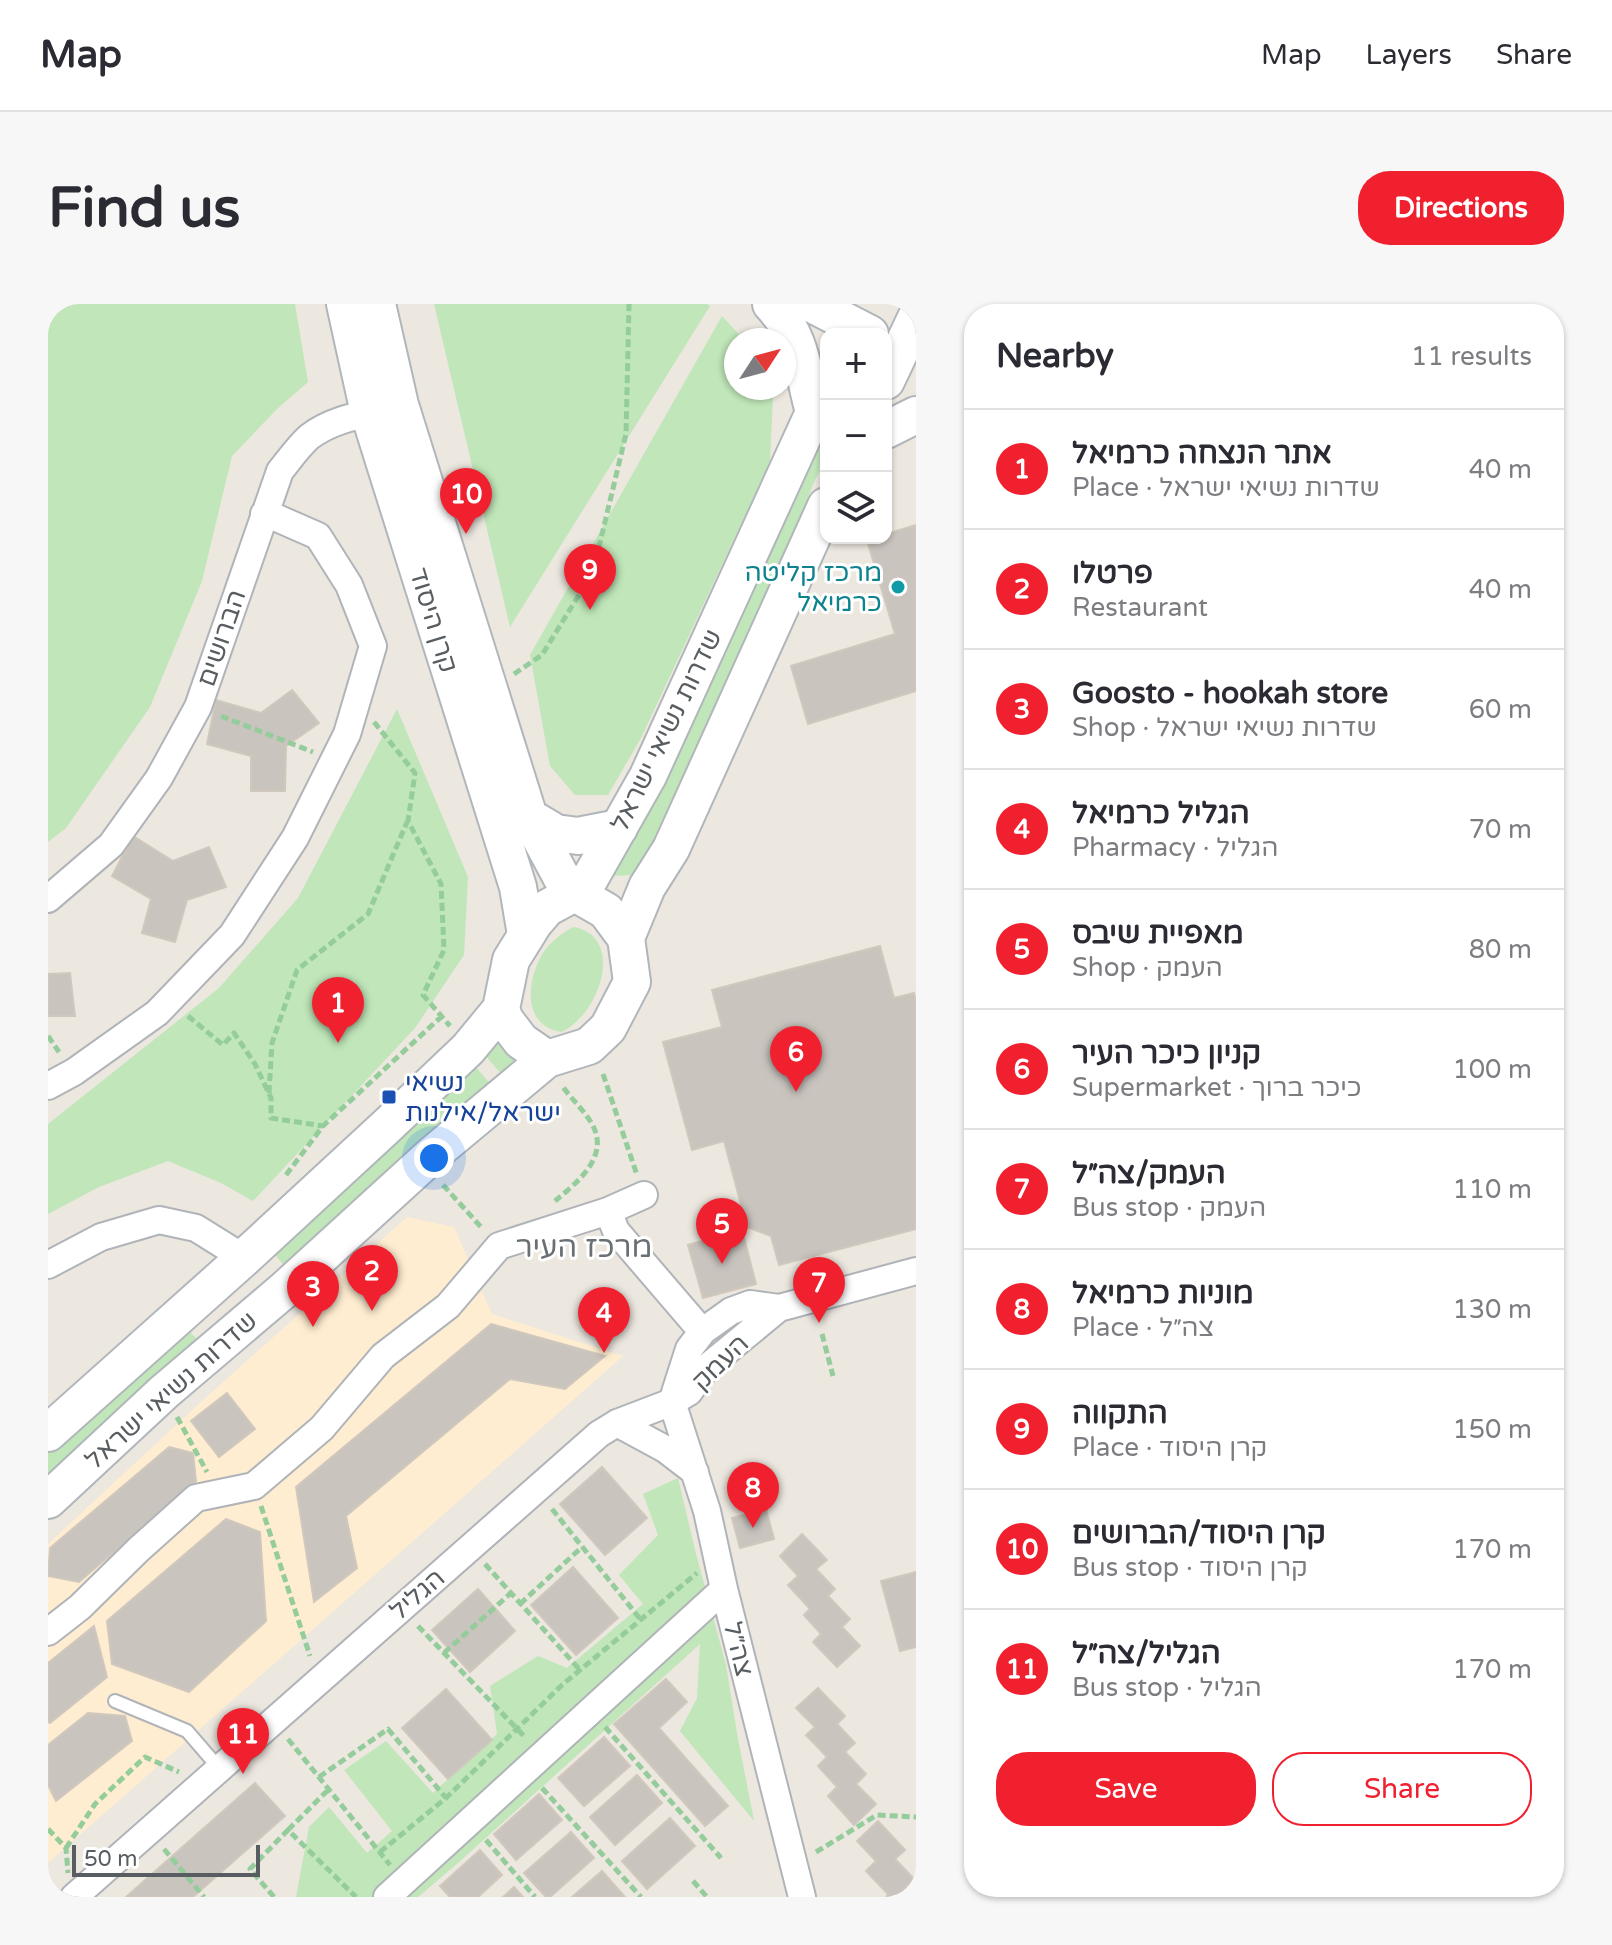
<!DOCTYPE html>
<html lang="en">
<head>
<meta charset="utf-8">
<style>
	body { margin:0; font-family:"Varela Round","Noto Sans Hebrew",sans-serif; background:#f7f7f7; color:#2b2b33 }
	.controls { position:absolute; right:24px; top:24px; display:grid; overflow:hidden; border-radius:16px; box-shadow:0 2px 6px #0004 }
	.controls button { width:72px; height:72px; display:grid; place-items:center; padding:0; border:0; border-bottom:2px solid #e1e1e2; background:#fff; color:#2b2b33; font:40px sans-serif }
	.compass { position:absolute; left:676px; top:24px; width:72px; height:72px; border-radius:50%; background:#fff; box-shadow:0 2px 6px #0004; rotate:54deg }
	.scale { position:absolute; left:24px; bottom:20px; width:188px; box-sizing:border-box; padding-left:8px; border:4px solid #585d61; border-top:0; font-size:22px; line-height:28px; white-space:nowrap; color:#585d61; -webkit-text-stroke:6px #fff; paint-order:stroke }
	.you { position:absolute; left:386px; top:854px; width:28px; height:28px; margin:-20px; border:6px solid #fff; border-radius:50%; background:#1a73e8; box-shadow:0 0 0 12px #1a73e833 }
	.badge { display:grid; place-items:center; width:52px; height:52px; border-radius:50%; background:#f1202f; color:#fff; font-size:26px; font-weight:700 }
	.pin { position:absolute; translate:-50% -66px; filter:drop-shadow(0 2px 4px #0008) }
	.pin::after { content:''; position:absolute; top:42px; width:28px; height:24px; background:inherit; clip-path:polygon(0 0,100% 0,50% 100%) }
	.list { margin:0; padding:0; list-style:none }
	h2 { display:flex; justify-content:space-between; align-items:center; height:104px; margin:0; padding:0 32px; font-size:34px }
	h2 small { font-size:26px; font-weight:400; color:#7c7c81 }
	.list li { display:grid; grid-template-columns:52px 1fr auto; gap:24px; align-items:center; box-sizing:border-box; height:120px; padding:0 32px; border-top:2px solid #e1e1e2 }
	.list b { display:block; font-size:30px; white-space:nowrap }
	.list p { margin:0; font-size:26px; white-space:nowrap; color:#7c7c81 }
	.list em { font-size:26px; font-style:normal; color:#7c7c81 }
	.actions { display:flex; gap:16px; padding:24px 32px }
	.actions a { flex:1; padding:18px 0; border:2px solid #f1202f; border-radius:32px; text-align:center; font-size:28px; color:#f1202f }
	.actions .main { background:#f1202f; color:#fff }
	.icon { flex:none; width:44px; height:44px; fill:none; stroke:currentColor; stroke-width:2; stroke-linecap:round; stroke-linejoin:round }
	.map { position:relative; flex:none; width:868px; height:1593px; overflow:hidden; border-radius:32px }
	header { display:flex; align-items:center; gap:48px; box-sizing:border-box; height:112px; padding:0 40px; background:#fff; border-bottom:2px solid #e1e1e2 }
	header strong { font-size:38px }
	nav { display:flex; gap:44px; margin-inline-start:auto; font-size:28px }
	.intro { display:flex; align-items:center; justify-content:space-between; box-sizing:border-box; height:192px; padding:0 48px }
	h1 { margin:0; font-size:56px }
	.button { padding:20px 36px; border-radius:32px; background:#f1202f; color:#fff; font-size:28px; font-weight:700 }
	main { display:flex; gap:48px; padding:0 48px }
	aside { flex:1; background:#fff; border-radius:32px; box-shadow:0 2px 6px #0004 }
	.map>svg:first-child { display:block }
</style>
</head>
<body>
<header>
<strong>Map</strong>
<nav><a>Map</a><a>Layers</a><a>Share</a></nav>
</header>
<div class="intro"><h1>Find us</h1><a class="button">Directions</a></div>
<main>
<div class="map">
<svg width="868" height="1593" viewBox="0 0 868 1593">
	<rect width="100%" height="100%" fill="#ece7df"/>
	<!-- commercial -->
	<path fill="#ffedd1" d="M359,913L406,923L444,1010L575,1052L0,1559V1240L143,1107Z"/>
	<!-- green -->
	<path fill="#c0e6b9" d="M0,0H247L260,78L229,105L184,152L154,277L102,403L18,524L0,538Z
		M386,0H659L662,2L462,323Z
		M674,12L696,36H688V84H722L725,91L722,158L593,434L560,491H527L502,462L482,351Z
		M778,117V153L764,183L721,300L619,524L590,571L559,572Z
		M349,405L420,573L416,651L367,724L205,897L173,879L120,857L51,883L0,910V820L171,684L250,594Z
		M525,623C579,632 551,712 513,728C473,721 479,675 495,649C502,638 514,629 525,623Z
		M449,733L470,761L456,773L435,749Z
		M425,760L445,783L239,965L222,945Z
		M138,1024L150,1036L0,1178V1147Z
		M630,1174L647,1246L678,1361L690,1435L706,1517L632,1427L649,1394L652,1340L410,1559L370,1593H248L261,1523L281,1503L319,1549L344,1527L296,1466L338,1437L385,1489L449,1430L442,1382L490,1352L519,1364L595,1300L571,1271L610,1231L595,1190Z"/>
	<!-- building -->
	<path fill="#c9c4be" stroke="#d1c8bd" stroke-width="2" d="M868,221V387L760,420L743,362L847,330L819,236L838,234V230Z
		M244,386L271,419L238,442L237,487H203V452L159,440L168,396L213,409Z
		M85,532L125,557L161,543L178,583L139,596L127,638L94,629L103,595L64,572Z
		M832,642L846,694L866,689L868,698V925L731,961L723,932L699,923L676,837L644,846L615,738L674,723L664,686Z
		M22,669L27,712H0V670Z
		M694,926L708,980L655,994L640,941Z
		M443,1020L557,1052L517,1085L462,1075L298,1212L309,1264L266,1298L248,1183Z
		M179,1089L207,1125L171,1153L143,1117Z
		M121,1143L145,1149L148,1177L31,1278L0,1272L2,1244Z
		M554,1163L599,1214L557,1251L512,1200Z
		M718,1205L726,1235L692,1244L684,1214Z
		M178,1215L212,1228L218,1317L141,1388L64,1360L59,1317Z
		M754,1230L779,1256L768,1265L787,1285L780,1292L802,1315L794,1323L812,1342L789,1363L765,1338L773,1330L756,1311L762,1305L740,1281L750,1272L732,1252Z
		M525,1263L570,1314L528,1351L483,1301Z
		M868,1268V1343L852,1347L833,1277Z
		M430,1285L467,1327L422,1368L384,1326Z
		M46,1322L59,1373L2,1419L0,1418V1359Z
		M618,1375L639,1398L611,1424L680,1502L657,1522L566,1420Z
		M770,1384L797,1412L789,1420L807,1439L797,1448L818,1470L808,1480L828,1500L806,1521L780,1492L789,1483L770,1462L779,1453L758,1431L767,1423L748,1404Z
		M398,1385L444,1436L400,1475L354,1424Z
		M40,1409L77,1412L84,1437L8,1497L0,1481V1441Z
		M556,1433L582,1462L536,1502L510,1474Z
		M589,1471L614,1499L567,1541L542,1513Z
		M207,1479L237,1512L145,1593H78Z
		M491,1490L514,1516L468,1556L446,1530Z
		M622,1514L647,1542L599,1585L574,1557Z
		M830,1517L857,1546L847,1555L866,1575L857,1584L866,1593H838L840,1590L818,1567L828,1557L809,1537Z
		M523,1528L546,1554L502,1593H498L476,1569Z
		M432,1546L454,1571L430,1593H402L392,1582Z
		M554,1567L577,1593H524Z
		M466,1583L475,1593H455Z"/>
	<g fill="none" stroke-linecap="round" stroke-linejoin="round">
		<!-- lane casing -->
		<g stroke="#b0b4b8" stroke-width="16">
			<path id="lane" d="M67,1397L139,1427L171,1464"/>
		</g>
		<!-- street casing -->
		<g stroke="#b0b4b8" stroke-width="30">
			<path id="street" d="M0,595L63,541L111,474L150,403L232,167C241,156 250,143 261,133C283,116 312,111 339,105
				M0,782L26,768L109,709L184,631L247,534L299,430L325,342L301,281L270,232L229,214L216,210
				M560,907L568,927L646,1018
				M0,961L53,933L111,916L148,924L196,954
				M624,1098L659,1207L676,1285L754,1593
				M624,1098L641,1045L655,1027L683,1007L702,1000L731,1004L868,967
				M569,1119L617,1145L647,1168
				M0,1328L32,1303L90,1246L148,1194L206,1182L274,1124L335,1052L400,1002L451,942L560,907L596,891
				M26,1593L551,1130L569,1119L624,1098L641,1088L658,1064L731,1004
				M339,1593L676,1285"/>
		</g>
		<!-- secondary casing -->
		<g stroke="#b1b6bb" stroke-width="40">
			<path id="secondary" d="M297,0L321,109L470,583L478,631
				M329,0L352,101L481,513L523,591
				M723,0C755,34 754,66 766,108
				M764,0L822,30
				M838,77L868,14
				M838,126L868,111
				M481,513L508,529L530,532L571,524
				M532,592L600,472L778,82
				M578,634L599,583L623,545L778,202
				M0,1129L196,954L339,822L420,745L453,705
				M0,1196L116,1088L236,986L385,850L499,755L541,742L560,724L584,678L578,634L558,607L532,592L523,591L499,604L486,619L463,656L453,705L457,716L473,737L499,755"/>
		</g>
		<!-- path -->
		<path stroke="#95cc9c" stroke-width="5" stroke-dasharray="8 4" stroke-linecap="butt" d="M466,370L494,351L545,268L578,130L581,0
			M173,412L265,448
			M326,418L367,469L360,517L393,580L396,646L375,691L402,722
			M140,712L175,741L186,729L207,760L223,794V814L275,822
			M0,732L11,748
			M555,770L589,871
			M221,789L224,739L249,666L320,610L359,518
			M238,871L275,822L394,712
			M395,881L434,924
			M507,897C527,880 560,855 546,824C540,810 524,796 515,783
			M774,1030L785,1072
			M129,1113L159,1168
			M213,1202L262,1352
			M504,1205L593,1316
			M437,1260L532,1366
			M472,1300L534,1243
			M370,1322L477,1433
			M396,1349L463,1289
			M557,1423L673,1554
			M240,1435L342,1561
			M271,1473L340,1425L398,1494
			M494,1484L593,1593
			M0,1525L18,1544L20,1569
			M240,1526L281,1485
			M438,1536L487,1593
			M18,1544L47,1500L97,1453L131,1468
			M116,1545L156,1593
			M332,1548L398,1494L514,1381L649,1269
			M768,1548L829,1511L868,1513
			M645,1577L659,1593
			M226,1593L202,1565L240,1526L308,1593"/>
		<!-- lane -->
		<use href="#lane" stroke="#fff" stroke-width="12"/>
		<!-- street -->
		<use href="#street" stroke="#fff" stroke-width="26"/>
		<!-- secondary -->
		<use href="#secondary" stroke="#fff" stroke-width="36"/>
	</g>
	<!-- markers -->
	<circle fill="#0f9aa8" stroke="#fff" stroke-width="3" cx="850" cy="283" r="8"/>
	<rect fill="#1a4fb4" stroke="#fff" stroke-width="3" x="333" y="785" width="16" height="16" rx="4"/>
	<g text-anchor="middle" stroke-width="6" stroke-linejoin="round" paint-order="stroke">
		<!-- culture labels -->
		<g font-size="26" fill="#0d838f" stroke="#fff" text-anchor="end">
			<text x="834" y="277">מרכז קליטה<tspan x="834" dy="30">כרמיאל</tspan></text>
		</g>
		<!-- street labels -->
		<g font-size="26" fill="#585d61" stroke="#fff">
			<text transform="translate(386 316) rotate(73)" y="9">קרן היסוד</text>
			<text transform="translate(173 334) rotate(-71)" y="9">הברושים</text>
			<text transform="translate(618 426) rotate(-64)" y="9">שדרות נשיאי ישראל</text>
			<text transform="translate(672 1058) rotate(-44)" y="9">העמק</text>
			<text transform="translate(123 1086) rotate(-42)" y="9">שדרות נשיאי ישראל</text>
			<text transform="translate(369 1290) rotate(-41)" y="9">הגליל</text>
			<text transform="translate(691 1345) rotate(76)" y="9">צה״ל</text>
		</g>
		<!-- transit labels -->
		<g font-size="26" fill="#164399" stroke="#fff" text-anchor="start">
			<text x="357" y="787">נשיאי<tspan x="357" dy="30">ישראל/אילנות</tspan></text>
		</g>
		<!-- quarter labels -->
		<g font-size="30" fill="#697073" stroke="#fff">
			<text x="536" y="953">מרכז העיר</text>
		</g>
	</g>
</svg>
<div class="controls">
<button>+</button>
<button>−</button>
<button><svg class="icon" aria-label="layers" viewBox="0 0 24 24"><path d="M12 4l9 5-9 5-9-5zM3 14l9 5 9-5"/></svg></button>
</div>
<svg class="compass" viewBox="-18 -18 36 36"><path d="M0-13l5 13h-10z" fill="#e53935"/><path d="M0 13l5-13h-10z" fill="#7c7c81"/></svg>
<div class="scale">50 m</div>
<div class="you"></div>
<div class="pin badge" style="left:290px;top:739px">1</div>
<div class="pin badge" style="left:324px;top:1007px">2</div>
<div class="pin badge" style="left:265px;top:1023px">3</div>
<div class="pin badge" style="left:556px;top:1049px">4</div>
<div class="pin badge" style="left:674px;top:960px">5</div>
<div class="pin badge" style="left:748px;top:788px">6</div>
<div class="pin badge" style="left:771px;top:1019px">7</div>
<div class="pin badge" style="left:705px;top:1224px">8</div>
<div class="pin badge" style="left:542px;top:306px">9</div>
<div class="pin badge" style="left:418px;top:230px">10</div>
<div class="pin badge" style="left:195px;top:1470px">11</div>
</div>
<aside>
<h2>Nearby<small>11 results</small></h2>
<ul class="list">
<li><span class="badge">1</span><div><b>אתר הנצחה כרמיאל</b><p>Place · שדרות נשיאי ישראל</p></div><em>40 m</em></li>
<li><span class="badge">2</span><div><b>פרטלו</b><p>Restaurant</p></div><em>40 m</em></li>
<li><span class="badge">3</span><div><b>Goosto - hookah store</b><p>Shop · שדרות נשיאי ישראל</p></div><em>60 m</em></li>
<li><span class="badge">4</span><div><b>הגליל כרמיאל</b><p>Pharmacy · הגליל</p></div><em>70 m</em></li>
<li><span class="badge">5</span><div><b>מאפיית שיבס</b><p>Shop · העמק</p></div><em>80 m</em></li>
<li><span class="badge">6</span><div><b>קניון כיכר העיר</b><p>Supermarket · כיכר ברוך</p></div><em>100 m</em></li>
<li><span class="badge">7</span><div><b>העמק/צה״ל</b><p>Bus stop · העמק</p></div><em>110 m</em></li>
<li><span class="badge">8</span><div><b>מוניות כרמיאל</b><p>Place · צה״ל</p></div><em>130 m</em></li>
<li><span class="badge">9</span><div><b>התקווה</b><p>Place · קרן היסוד</p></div><em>150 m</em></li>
<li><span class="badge">10</span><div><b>קרן היסוד/הברושים</b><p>Bus stop · קרן היסוד</p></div><em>170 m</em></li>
<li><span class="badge">11</span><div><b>הגליל/צה״ל</b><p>Bus stop · הגליל</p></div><em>170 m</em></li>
</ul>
<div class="actions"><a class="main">Save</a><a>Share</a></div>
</aside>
</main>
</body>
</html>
